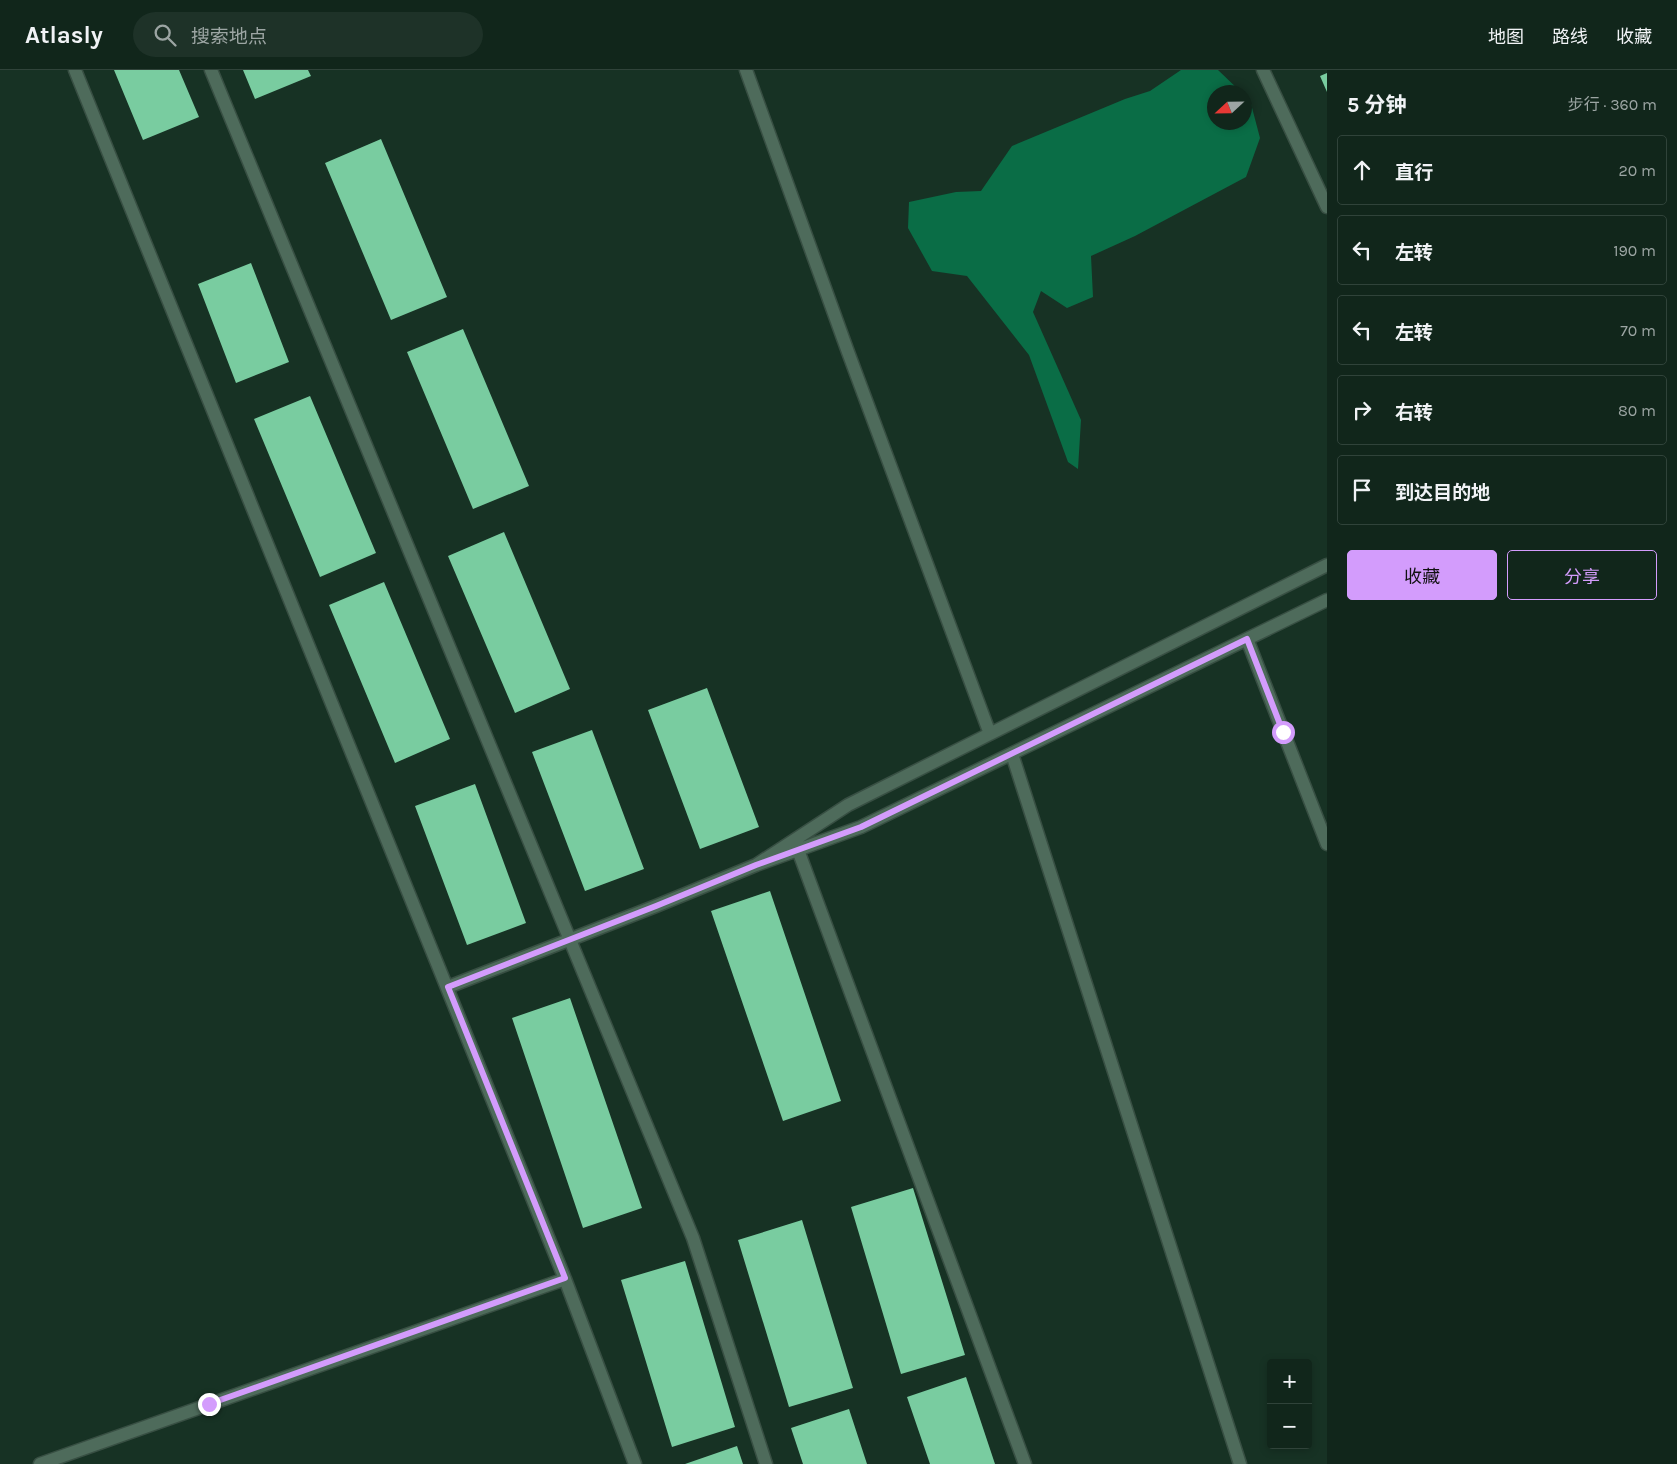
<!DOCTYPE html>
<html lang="zh">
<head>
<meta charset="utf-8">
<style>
	body { margin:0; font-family:Karla,"Noto Sans SC",sans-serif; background:#1e3228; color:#f1f3f6 }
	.controls { position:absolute; right:15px; bottom:15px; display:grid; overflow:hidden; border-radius:5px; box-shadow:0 2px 8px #0003 }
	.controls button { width:45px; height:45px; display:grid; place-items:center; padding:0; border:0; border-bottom:1px solid #30433a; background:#11261b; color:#f1f3f6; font:25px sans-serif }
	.compass { position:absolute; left:1207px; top:15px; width:45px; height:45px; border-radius:50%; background:#11261b; box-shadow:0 2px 8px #0003; rotate:248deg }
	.stop { position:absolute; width:15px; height:15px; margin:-11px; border:4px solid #d39cfc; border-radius:50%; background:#fff }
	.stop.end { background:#d39cfc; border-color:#fff; box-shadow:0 1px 5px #0008 }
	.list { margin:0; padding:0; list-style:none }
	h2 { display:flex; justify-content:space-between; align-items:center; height:65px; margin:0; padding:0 20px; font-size:21px }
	h2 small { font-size:16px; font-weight:400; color:#9ca5a3 }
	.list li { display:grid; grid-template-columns:32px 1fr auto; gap:15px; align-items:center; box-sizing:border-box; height:70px; margin:0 10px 10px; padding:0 10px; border:1px solid #30433a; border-radius:5px }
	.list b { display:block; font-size:19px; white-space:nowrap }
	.list em { font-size:16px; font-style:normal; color:#9ca5a3 }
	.actions { display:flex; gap:10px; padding:15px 20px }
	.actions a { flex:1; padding:11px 0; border:1px solid #d39cfc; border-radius:5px; text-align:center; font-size:18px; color:#d39cfc }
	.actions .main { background:#d39cfc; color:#111 }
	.icon { flex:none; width:28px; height:28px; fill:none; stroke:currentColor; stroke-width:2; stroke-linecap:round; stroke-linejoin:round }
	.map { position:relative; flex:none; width:1327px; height:1394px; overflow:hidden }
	header { display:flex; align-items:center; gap:30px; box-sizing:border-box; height:70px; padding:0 25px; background:#11261b; border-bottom:1px solid #30433a }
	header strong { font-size:24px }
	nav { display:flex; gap:28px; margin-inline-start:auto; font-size:18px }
	.search { width:350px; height:45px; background:#1e3228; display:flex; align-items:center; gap:12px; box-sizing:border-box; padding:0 18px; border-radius:28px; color:#9ca5a3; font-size:19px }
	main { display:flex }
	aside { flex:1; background:#11261b }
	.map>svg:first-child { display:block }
</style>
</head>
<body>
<header>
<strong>Atlasly</strong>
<div class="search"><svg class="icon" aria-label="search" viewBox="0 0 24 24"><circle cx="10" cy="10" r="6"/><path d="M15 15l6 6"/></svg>搜索地点</div>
<nav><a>地图</a><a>路线</a><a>收藏</a></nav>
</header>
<main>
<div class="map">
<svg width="1327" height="1394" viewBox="0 0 1327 1394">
	<rect width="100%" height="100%" fill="#173224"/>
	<!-- water -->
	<path fill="#0a6d46" d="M1181,0H1218L1241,22H1214V52H1244L1245,25L1250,30L1260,68L1246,107L1135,166L1091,186L1093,227L1067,238L1041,221L1033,242L1081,350L1078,399L1068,392L1029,285L967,206L932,201L908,158L909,132L956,122L981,121L1012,76L1125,29L1150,21Z"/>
	<!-- building -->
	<path fill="#79cca0" d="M114,0H179L199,47L143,70Z
		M243,0H308L311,6L255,29Z
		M1327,3V22L1320,6Z
		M381,69L447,227L391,250L325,93Z
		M251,193L289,292L236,313L198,214Z
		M463,259L529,416L473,439L407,282Z
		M310,326L376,483L320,507L254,349Z
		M504,462L570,619L515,643L448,486Z
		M384,512L450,669L395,693L329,535Z
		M707,618L759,757L700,779L648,640Z
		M592,660L644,799L585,821L532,682Z
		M475,714L526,853L467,875L415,736Z
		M770,821L841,1031L783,1051L711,841Z
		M570,928L642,1138L583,1158L512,948Z
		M913,1118L965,1285L901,1304L851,1137Z
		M802,1150L853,1318L789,1337L738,1170Z
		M685,1191L735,1357L672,1377L621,1210Z
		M966,1307L995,1394H930L907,1327Z
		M849,1339L867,1394H803L791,1358Z
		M737,1376L743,1394H685Z"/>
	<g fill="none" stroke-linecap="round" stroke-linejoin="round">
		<!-- street casing -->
		<g stroke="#384f43" stroke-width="15">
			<path id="street" d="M75,0L565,1209L635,1394
				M211,0L693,1168L766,1394
				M746,0L848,282L990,664
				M1263,0L1327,137
				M1327,495L848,735L756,795L861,757L1327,530
				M1247,569L1327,774
				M1012,684L1240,1394
				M798,780L1025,1394
				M448,917L656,836L756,795
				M40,1394L565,1209"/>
		</g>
		<!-- street -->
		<use href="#street" stroke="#4e6b5b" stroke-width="12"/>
	</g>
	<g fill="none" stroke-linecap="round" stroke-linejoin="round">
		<!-- route -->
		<path stroke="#d39cfc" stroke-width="6" d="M209,1334L565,1208L448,917L656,836L756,795L861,757L1247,569L1283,662"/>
	</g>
</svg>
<div class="controls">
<button>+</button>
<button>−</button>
</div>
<svg class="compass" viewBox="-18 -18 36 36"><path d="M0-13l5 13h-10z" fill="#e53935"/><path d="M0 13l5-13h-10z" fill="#9ca5a3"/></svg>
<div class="stop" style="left:1283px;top:662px"></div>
<div class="stop end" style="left:209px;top:1334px"></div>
</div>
<aside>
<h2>5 分钟<small>步行 · 360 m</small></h2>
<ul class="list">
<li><svg class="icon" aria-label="ahead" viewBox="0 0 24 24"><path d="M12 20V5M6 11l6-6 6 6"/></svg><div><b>直行</b></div><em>20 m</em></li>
<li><svg class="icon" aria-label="left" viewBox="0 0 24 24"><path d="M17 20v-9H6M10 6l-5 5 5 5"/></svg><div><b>左转</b></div><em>190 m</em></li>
<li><svg class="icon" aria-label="left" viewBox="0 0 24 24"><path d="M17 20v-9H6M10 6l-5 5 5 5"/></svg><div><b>左转</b></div><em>70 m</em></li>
<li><svg class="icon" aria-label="right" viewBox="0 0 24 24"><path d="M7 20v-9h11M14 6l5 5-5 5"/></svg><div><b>右转</b></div><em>80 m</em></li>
<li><svg class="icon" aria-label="arrive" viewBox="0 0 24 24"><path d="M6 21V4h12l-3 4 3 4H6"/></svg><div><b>到达目的地</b></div></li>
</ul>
<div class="actions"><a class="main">收藏</a><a>分享</a></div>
</aside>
</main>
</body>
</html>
